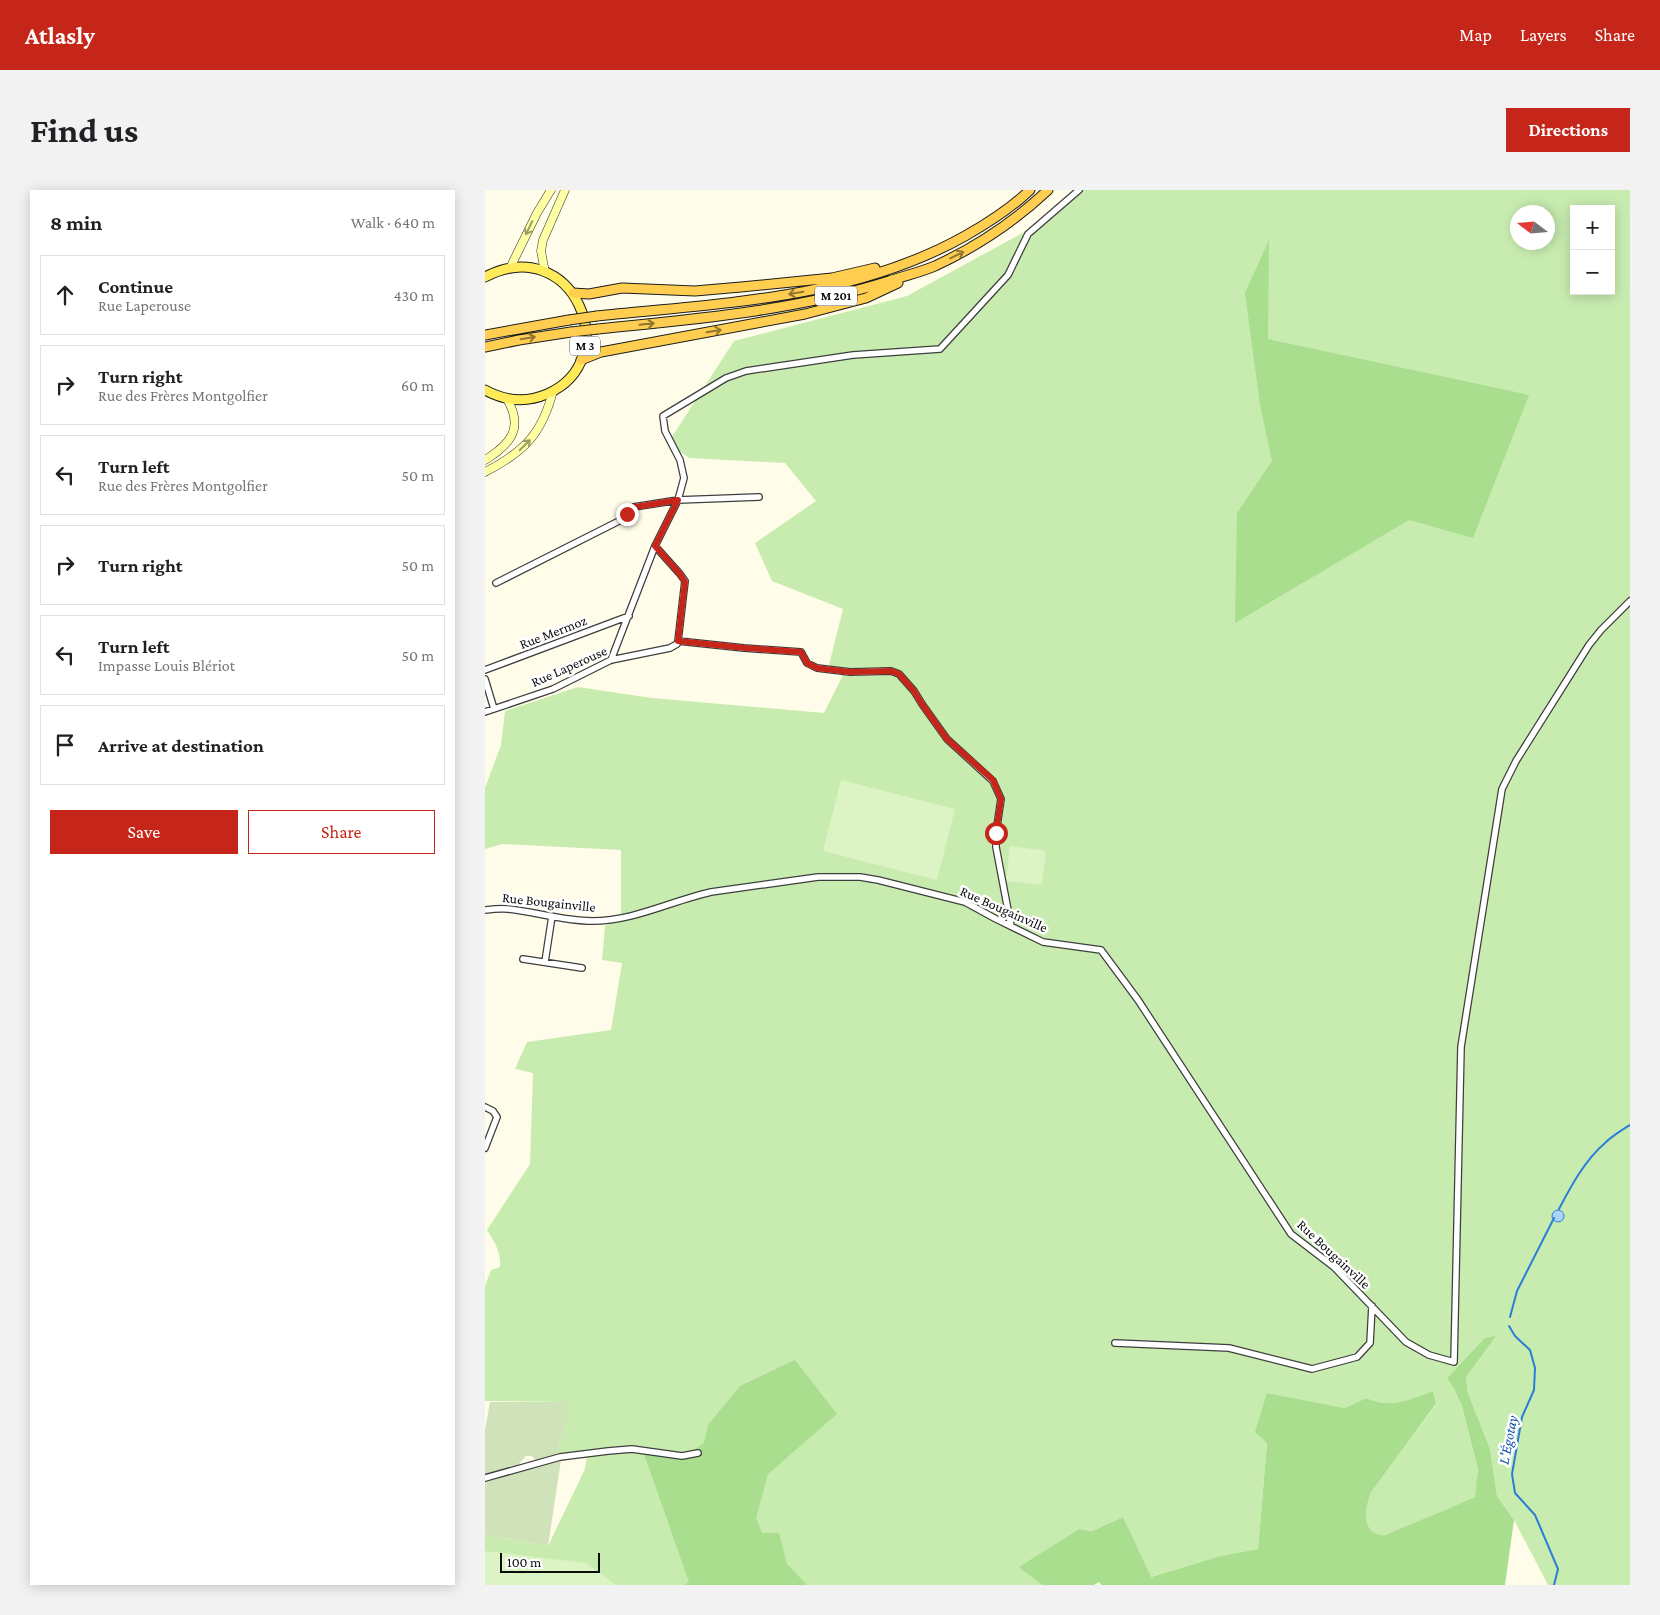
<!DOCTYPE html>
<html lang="en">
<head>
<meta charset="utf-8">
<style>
	body { margin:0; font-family:"Crimson Pro",serif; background:#f2f2f2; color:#202124 }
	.controls { position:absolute; right:15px; top:15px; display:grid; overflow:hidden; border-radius:0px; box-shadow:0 2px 12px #0003 }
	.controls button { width:45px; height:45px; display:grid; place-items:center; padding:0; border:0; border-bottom:1px solid #e0e0e0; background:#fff; color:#202124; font:25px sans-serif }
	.compass { position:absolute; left:1025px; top:15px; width:45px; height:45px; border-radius:50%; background:#fff; box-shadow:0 2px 12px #0003; rotate:286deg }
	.scale { position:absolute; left:15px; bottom:12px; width:100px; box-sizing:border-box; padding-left:5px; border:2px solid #0b0b0b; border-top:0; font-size:14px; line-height:18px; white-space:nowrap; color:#0b0b0b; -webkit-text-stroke:4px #fff; paint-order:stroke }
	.stop { position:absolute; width:15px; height:15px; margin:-11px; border:4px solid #c62519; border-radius:50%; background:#fff }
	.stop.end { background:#c62519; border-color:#fff; box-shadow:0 1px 5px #0008 }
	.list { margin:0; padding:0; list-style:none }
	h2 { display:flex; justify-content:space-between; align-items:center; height:65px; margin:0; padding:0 20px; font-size:21px }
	h2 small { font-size:16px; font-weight:400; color:#757577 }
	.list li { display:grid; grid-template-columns:32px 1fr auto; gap:15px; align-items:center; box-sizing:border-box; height:80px; margin:0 10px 10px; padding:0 10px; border:1px solid #e0e0e0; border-radius:0px }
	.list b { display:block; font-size:19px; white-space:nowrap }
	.list p { margin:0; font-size:16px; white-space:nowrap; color:#757577 }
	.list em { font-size:16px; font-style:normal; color:#757577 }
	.actions { display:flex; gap:10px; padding:15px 20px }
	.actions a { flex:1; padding:11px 0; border:1px solid #c62519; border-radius:0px; text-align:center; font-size:18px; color:#c62519 }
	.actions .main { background:#c62519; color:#fff }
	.icon { flex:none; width:28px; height:28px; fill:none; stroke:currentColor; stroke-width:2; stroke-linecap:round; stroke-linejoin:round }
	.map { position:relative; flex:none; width:1145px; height:1395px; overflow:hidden; border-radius:0px }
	header { display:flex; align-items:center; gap:30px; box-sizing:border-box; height:70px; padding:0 25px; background:#c62519; color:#fff }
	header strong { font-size:24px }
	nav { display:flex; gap:28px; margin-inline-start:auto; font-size:18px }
	.intro { display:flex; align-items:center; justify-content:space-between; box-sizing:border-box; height:120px; padding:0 30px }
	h1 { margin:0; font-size:35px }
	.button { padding:12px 22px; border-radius:0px; background:#c62519; color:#fff; font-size:18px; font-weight:700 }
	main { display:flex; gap:30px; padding:0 30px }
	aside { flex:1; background:#fff; border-radius:0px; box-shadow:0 2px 12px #0003 }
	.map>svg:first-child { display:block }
</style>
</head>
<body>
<header>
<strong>Atlasly</strong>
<nav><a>Map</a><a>Layers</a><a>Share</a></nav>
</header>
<div class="intro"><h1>Find us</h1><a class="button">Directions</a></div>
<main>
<aside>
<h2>8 min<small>Walk · 640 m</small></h2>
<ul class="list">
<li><svg class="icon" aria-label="ahead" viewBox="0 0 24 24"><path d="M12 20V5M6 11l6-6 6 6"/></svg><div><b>Continue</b><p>Rue Laperouse</p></div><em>430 m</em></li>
<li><svg class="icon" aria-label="right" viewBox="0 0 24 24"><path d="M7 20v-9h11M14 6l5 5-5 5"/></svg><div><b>Turn right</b><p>Rue des Frères Montgolfier</p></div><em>60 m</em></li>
<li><svg class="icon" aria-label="left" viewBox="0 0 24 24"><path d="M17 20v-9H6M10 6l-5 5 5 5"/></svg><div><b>Turn left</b><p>Rue des Frères Montgolfier</p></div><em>50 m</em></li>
<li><svg class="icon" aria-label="right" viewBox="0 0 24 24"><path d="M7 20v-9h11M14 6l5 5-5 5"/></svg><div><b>Turn right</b></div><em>50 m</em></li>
<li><svg class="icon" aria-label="left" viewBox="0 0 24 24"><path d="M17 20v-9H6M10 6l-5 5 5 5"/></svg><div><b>Turn left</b><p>Impasse Louis Blériot</p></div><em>50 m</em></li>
<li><svg class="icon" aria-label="arrive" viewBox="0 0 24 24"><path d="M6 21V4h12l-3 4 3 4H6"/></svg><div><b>Arrive at destination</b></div></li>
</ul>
<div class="actions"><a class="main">Save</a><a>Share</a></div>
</aside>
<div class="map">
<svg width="1145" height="1395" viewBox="0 0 1145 1395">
	<rect width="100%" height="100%" fill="#fffde9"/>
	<!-- green -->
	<path fill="#c8ecb0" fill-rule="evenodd" d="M593,0H1145V1395H1063L1029,1330L1012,1306L1005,1259L983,1203L981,1186L1010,1147L1000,1149L962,1188L969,1199L977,1216L993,1281L991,1307C960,1321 929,1332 899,1347C896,1345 890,1344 887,1341C877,1331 882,1313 886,1301L951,1215L948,1201C923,1210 907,1219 881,1208L860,1218L782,1203V1252L773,1359L735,1366L665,1387L638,1327L607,1341L594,1339L535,1377L557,1395H0V1345L63,1356L100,1279L103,1260L71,1265L81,1234V1212L0,1211V1096L6,1080L15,1077C16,1061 10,1053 2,1040L45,974L48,883L30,879L42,852L126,840L137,773L117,770L120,736L136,726V660L17,654L0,659V598L16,555L20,521L93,497L167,508L339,523L359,483L344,475L358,419L287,391L270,353L331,311L300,273L204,268L183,253L249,151L422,106L552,35ZM1089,19H1126V101H1089ZM1032,22H1062V52H1032Z"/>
	<!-- forest -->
	<path fill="#a9de8e" d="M784,50L783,149L1044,205L988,348L924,330L750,433L752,323L787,271L775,215L760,103Z
		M1011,1146L981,1187L983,1203L1005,1259L1012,1306L1029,1330L1020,1395H616L614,1392L609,1395H557L534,1377L594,1339L607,1341L638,1327L666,1387L735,1366L773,1359L782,1253L770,1242L782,1203L860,1218L881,1208C907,1219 923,1210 948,1201L951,1214L886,1302C882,1313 877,1331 887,1341C890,1344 896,1345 899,1346C929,1332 960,1321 990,1307L993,1280L977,1216L969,1199L962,1188L1000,1148Z
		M310,1170L352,1224L283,1284L271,1328L277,1343H294L302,1374L322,1395H199L204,1392L159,1264L198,1267L219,1253L223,1235L255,1196Z"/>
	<!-- cemetery -->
	<path fill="#d0e2b9" d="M5,1212H82L81,1234L71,1265L51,1271L47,1266H41L33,1275L0,1285V1240Z
		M76,1270L63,1356L0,1345V1291Z"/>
	<!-- pitch -->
	<path fill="#dcf3c3" d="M356,590L470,619L452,690L338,661Z
		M525,656L561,661L557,695L521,691Z
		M0,1361L101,1373L131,1395H0Z"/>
	<!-- water -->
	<path fill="#a9d3fb" stroke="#2a7ed8" d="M1067 1026a6 6 0 1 1 12 0a6 6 0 1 1-12 0Z"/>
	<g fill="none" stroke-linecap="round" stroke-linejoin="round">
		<!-- stream -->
		<path stroke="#2a7ed8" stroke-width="2" d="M1074,1019C1086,996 1100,970 1120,953C1127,946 1137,940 1145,935
			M1025,1127L1032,1101L1069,1028
			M1024,1136L1030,1146L1045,1160L1050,1178L1049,1200L1037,1227L1027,1284L1030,1303L1050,1325L1073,1379L1069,1395"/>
		<!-- minor casing -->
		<g stroke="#3e3e3e" stroke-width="8">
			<path id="minor" d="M170,356L195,384L200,391L193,451
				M11,393L134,331L149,317L155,316L193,310L274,307
				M126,470L170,356L193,310L199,288L195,270L180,241L178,226L241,188L261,181L368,165L455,159L523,85L543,44L594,0
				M0,480L144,426
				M0,489L9,519
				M0,522L68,499L126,470L185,458L192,454L193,451L259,458L316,462L322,473L332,478L365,482L406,481L414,484L429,501L437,514L462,549L508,591L516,609L511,643V657L526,736
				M0,720C8,719 16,718 23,719C51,722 79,731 107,731C149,731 186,711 226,702L333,687H375L393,690L480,712L511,729L558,752L616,760L653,810L806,1044L849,1077L921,1152L944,1165L969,1172L976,857L1017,599L1031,571L1104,455L1116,440L1145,411
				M38,769L97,778
				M60,772L67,726
				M0,917L8,921L12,927L0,958
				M630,1153L744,1158L827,1179L872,1167L885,1153L887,1116
				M0,1288L75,1267L123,1261L147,1259L197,1266L213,1263"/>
		</g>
		<!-- secondary casing -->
		<g stroke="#2d2d2d" stroke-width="9">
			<path id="secondary" d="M25,78L52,23L66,0
				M60,82L56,61L58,50L80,0
				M0,270C26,254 39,238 22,209
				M0,282C39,262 57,244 68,201"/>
		</g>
		<!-- primary casing -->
		<g stroke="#1c1c1c" stroke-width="11">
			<path id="primary" d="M0,87C88,41 142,169 62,204C41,213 20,211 0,200"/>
		</g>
		<!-- trunk casing -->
		<g stroke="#1c1c1c" stroke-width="11">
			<path id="trunk" d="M88,103L104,104L137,98L210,101L256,97L347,88L390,78
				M112,126C237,113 368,109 480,46C503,33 526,18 545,0
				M113,139C211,129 309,121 404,91C419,86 436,82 450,76C491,57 530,31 563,0
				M0,145L84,130
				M0,157L34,150L86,142
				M96,170L116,162L320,124L381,108L413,93"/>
		</g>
		<!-- minor -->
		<use href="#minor" stroke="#fff" stroke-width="5.5"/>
		<!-- secondary -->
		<use href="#secondary" stroke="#feffa4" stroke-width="8"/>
		<!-- primary -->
		<use href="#primary" stroke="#ffeb59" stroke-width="9"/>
		<!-- trunk -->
		<use href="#trunk" stroke="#ffce50" stroke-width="9"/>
		<!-- trunk-bridge casing -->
		<g stroke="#1c1c1c" stroke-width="11" stroke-linecap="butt">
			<path id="trunk-bridge" d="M84,130L112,126
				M86,142L113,139"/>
		</g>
		<!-- trunk-bridge -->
		<use href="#trunk-bridge" stroke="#ffce50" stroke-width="9"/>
	</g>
	<!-- one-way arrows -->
	<defs><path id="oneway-shaft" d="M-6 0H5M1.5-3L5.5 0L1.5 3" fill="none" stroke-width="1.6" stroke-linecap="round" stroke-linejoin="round" transform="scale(1.25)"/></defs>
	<g stroke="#9d9d67">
		<use href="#oneway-shaft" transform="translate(44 38) rotate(116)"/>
		<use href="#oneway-shaft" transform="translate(40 255) rotate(-45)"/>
	</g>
	<g stroke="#917631">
		<use href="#oneway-shaft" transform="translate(472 65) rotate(-27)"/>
		<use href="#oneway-shaft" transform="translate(311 103) rotate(171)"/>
		<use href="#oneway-shaft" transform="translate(162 134) rotate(-6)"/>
		<use href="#oneway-shaft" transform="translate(229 141) rotate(-10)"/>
		<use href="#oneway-shaft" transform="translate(43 148) rotate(-9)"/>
	</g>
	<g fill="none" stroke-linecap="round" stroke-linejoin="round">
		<!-- route -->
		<path stroke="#c62519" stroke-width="6" d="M142,324L150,317L193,310L170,356L195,384L200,392L193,451L260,458L316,462L322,473L332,478L365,482L406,481L414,484L429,501L437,514L462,549L508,590L516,609L511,643"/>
	</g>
	<g text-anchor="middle" stroke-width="5" stroke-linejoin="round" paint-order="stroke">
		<!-- shield labels -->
		<g fill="#fff" stroke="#545454" stroke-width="1">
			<rect x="330" y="96.5" width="42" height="19" rx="4"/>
			<rect x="85" y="146.5" width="30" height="19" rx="4"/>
		</g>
		<g font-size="12" font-weight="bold" fill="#0b0b0b">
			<text x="351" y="110">M 201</text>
			<text x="100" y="160">M 3</text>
		</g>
		<!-- street labels -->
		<g font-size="14" fill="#0b0b0b" stroke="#fff">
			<text transform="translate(68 442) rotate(-21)" y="5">Rue Mermoz</text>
			<text transform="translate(84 476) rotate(-24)" y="5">Rue Laperouse</text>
			<text transform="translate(64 712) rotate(6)" y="5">Rue Bougainville</text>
			<text transform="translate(519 719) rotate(24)" y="5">Rue Bougainville</text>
			<text transform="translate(849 1064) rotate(43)" y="5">Rue Bougainville</text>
		</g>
		<!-- water labels -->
		<g font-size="15" font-style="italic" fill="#0b50a6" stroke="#fff">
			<text transform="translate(1023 1250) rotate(-79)" y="5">L'Égotay</text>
		</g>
	</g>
</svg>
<div class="controls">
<button>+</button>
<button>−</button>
</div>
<svg class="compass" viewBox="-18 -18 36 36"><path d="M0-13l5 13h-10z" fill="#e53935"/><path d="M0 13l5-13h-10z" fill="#757577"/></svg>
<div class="scale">100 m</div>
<div class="stop" style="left:511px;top:643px"></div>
<div class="stop end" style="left:142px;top:324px"></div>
</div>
</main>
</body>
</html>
